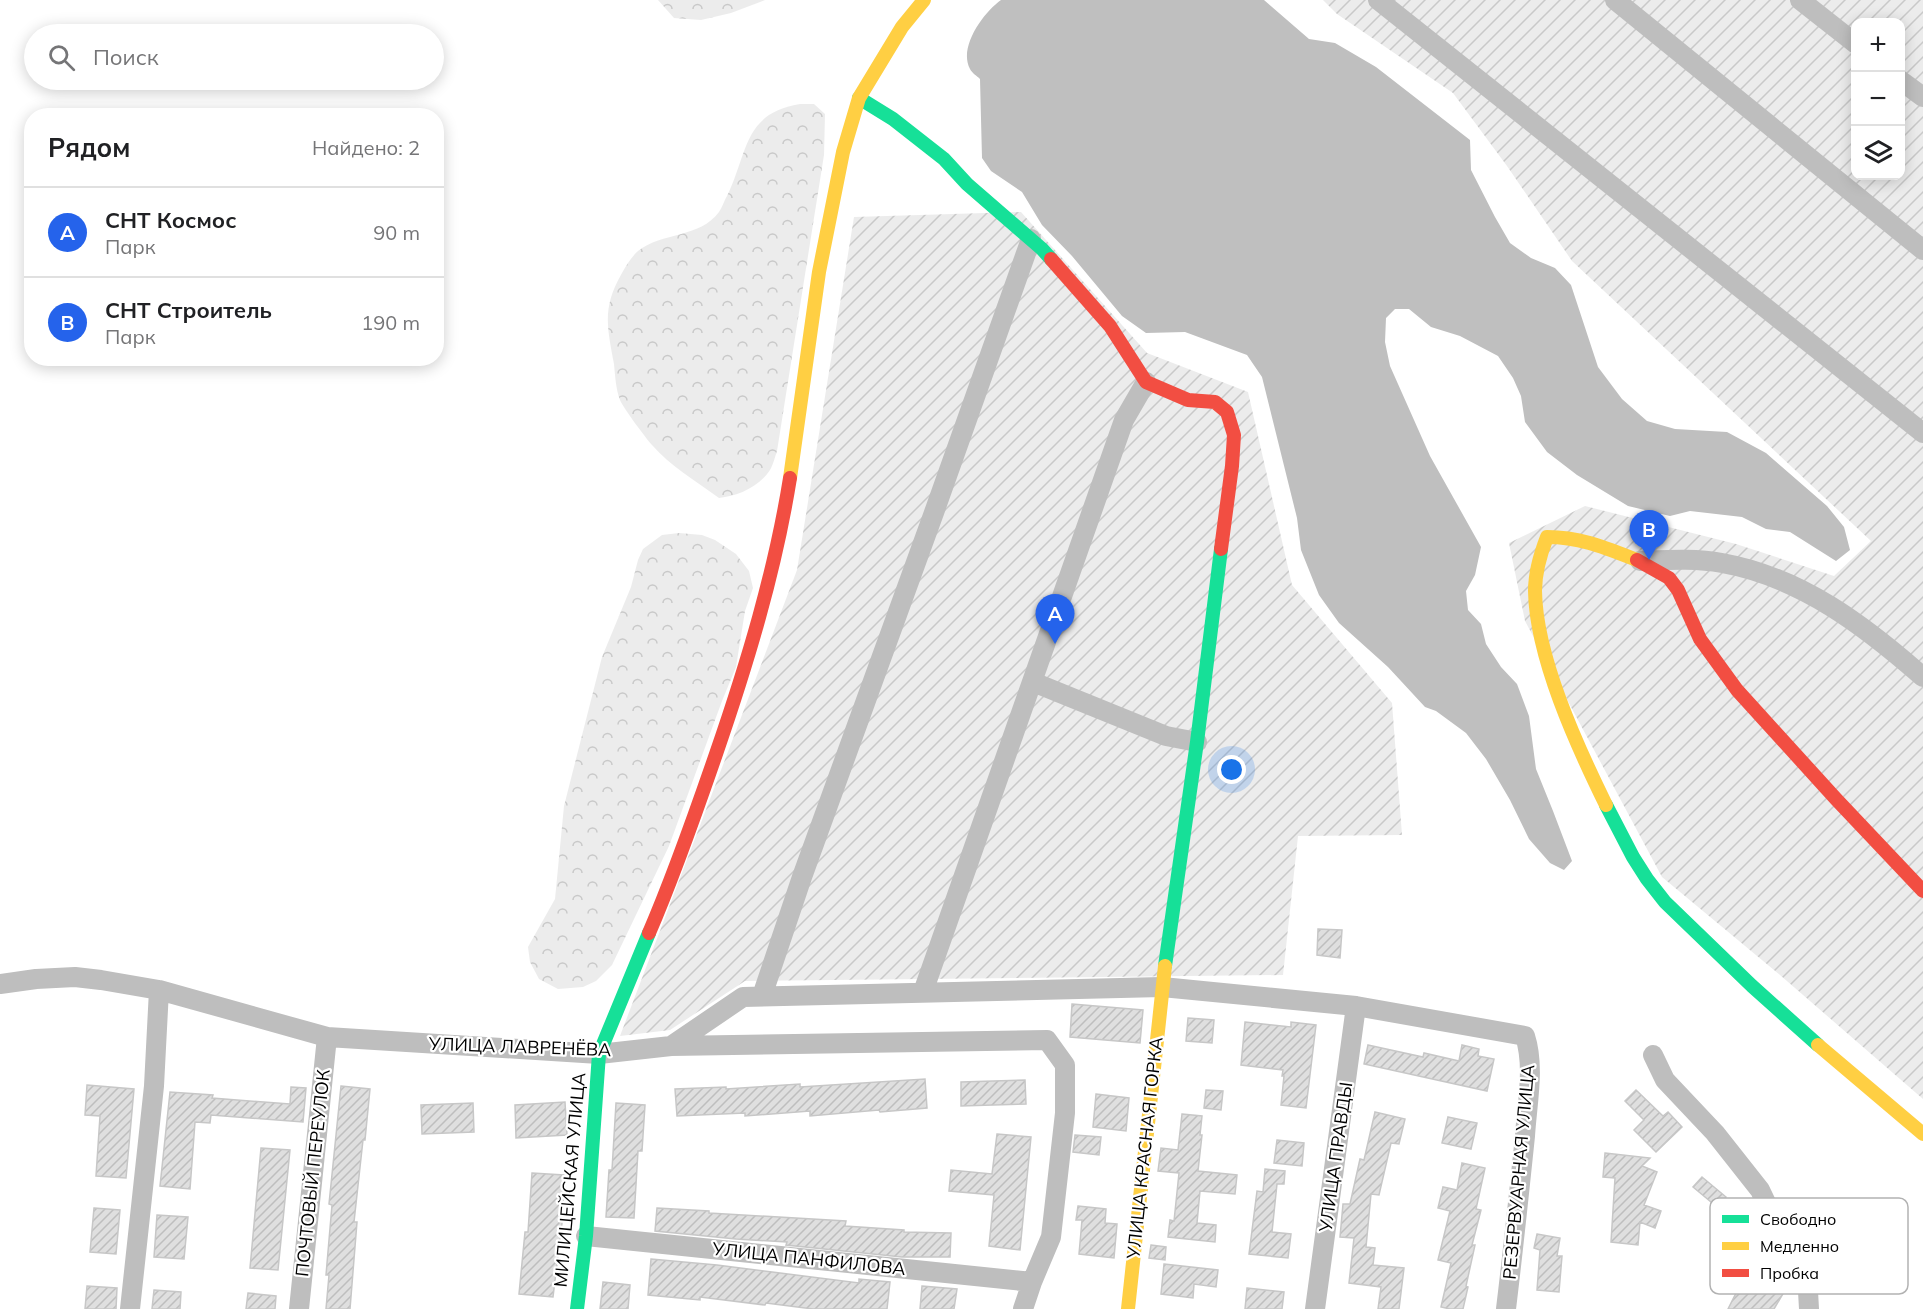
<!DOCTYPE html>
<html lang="ru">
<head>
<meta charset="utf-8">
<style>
	body { margin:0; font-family:Mulish,sans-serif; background:#f6f6f6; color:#202124 }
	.controls { position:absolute; right:18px; top:18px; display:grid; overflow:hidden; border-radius:12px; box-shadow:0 3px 15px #0003 }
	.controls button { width:54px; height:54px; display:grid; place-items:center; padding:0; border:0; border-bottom:2px solid #e0e0e0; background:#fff; color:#202124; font:30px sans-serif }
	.you { position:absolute; left:1232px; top:770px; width:21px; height:21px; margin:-15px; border:4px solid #fff; border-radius:50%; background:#1a73e8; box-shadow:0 0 0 9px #1a73e833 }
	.badge { display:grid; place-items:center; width:39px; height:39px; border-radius:50%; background:#2563eb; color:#fff; font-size:20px; font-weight:700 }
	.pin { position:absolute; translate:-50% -50px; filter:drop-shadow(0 2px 3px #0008) }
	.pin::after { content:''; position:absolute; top:32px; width:21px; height:18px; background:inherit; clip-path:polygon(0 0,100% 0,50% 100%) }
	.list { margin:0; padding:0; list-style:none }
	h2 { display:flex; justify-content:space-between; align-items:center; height:78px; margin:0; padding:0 24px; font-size:26px }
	h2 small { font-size:20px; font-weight:400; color:#757577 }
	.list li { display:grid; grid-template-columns:39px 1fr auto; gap:18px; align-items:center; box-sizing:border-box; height:90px; padding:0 24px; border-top:2px solid #e0e0e0 }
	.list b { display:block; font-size:22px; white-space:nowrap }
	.list p { margin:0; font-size:20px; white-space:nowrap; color:#757577 }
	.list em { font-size:20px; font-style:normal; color:#757577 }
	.icon { flex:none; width:33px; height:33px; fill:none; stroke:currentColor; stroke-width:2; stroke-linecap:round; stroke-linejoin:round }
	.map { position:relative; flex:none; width:1923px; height:1309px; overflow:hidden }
	.search { position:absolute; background:#fff; box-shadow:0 3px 15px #0003; left:24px; top:24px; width:420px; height:66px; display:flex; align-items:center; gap:15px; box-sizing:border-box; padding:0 21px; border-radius:33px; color:#757577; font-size:22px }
	.panel { position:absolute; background:#fff; box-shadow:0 3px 15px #0003; left:24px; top:108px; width:420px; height:258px; border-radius:24px }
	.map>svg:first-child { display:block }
</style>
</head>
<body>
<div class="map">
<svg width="1923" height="1309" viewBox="0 0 1923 1309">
	<defs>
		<pattern id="forest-crowns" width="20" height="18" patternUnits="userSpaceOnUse" patternTransform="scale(1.5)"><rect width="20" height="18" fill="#ececec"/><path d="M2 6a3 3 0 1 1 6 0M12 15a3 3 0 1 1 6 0" fill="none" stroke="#c9c9c9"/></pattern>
		<pattern id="garden-furrows" width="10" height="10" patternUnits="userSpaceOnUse" patternTransform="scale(1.5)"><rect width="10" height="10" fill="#ececec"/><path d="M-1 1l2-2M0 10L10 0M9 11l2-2" fill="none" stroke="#c9c9c9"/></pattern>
		<pattern id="building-hatch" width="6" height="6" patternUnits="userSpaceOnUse" patternTransform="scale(1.5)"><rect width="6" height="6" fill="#dfdfdf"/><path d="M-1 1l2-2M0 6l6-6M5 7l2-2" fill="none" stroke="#bebebe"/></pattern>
	</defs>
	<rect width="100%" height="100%" fill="#fff"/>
	<!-- forest -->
	<path fill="url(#forest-crowns)" d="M658,0H765L731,13L701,20L674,18Z
		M800,104H814L825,114L824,155L777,451C775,457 773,465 770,470C759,487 738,496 719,498C696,481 670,466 652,445C645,437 624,409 620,400C616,390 615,375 614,364C607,326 602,308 622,273C626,266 632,256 638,251C662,232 700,238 719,212C722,208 724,201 727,196C748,153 743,113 800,104Z
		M679,533L702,535L715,540L736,554L749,571L753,588L745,611L736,667L722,701L669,846L612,965L596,981L583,987L558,989L539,979L530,962L528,947L555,899L564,806L602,657L631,587L638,560L643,549L662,535Z"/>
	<!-- garden -->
	<path fill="url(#garden-furrows)" fill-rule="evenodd" d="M1323,0H1923V1099L1780,975L1662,877L1525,621L1509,543L1585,506L1736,544L1834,576L1871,541L1572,261L1507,166L1453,93L1337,14ZM1856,22H1900V176H1856Z
		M1021,212L1147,353L1248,392L1292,585L1392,703L1402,835L1298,836L1283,975L745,981L670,1030L620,1036L797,570L854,217Z"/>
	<!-- water -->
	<path fill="#bfbfbf" d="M1001,0H1264L1309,39L1335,43L1376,67L1470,140L1471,170L1495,217L1510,243L1531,258L1555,268L1571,285L1598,367L1622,399L1647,421L1675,429L1727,432L1766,453L1827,506L1844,527L1850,550L1836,561L1790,532L1766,529L1742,517L1690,511L1670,516L1628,506L1577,475L1547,452L1525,422L1521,396L1513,378L1498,356L1460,336L1431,327L1409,309H1395L1386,318L1385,342L1390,366L1430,456L1481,547L1475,575L1466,591L1468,610L1481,624L1486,644L1501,667L1517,684L1529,716L1536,769L1553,811L1572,861L1564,870L1550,863L1529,839L1510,800L1486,759L1466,733L1436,711L1425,707L1388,667L1339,623L1319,595L1301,550L1297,518L1262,377L1247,355L1185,332L1146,333L1122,316L1072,256L1042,225L1022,192L991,171L982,158L980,79C977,76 972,73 970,69C958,47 984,12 1001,0Z"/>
	<!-- building -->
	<path fill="url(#building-hatch)" stroke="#c7c7c7" stroke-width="1.5" d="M1318,929L1342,930L1340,958L1317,955Z
		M1072,1004L1143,1010L1140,1043L1070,1037Z
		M1188,1018L1214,1020L1212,1043L1186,1041Z
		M1245,1022L1291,1027V1022L1316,1025L1306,1108L1281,1105L1284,1076H1282L1283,1070L1241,1065Z
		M1368,1045L1423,1057L1424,1053L1459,1061L1462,1045L1479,1049L1478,1056L1494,1059L1487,1091L1364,1064Z
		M925,1079L927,1108L880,1112L879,1110L810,1116V1111L745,1116V1113L677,1116L675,1089L726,1087V1089L800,1084V1087Z
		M1025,1080L1026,1104L961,1106V1082Z
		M87,1085L134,1089L126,1178L96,1176L100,1116L85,1115Z
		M341,1086L370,1089L365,1140H363L354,1222H357L350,1309H326L329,1275H326L332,1205L329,1204Z
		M291,1087L306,1088L303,1122L211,1115L210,1123L195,1122L190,1189L160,1186L170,1092L213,1095L212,1098L290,1104Z
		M1206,1090L1223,1091L1221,1110L1204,1108Z
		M1636,1090L1663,1116L1668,1112L1682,1127L1656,1152L1634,1130L1644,1120L1625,1101Z
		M1096,1094L1129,1098L1126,1131L1093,1127Z
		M565,1102L567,1135L516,1138L515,1105Z
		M473,1103L474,1132L422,1134L421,1105Z
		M616,1103L645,1105L642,1151H638L634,1218L606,1217L609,1170H612Z
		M1375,1112L1405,1119L1399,1144L1391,1143L1379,1195L1371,1194L1366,1247L1375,1248L1373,1265L1404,1268L1399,1309H1378L1381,1287L1349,1283L1354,1238L1340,1237L1343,1204H1350L1360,1159L1364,1160Z
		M1182,1114L1202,1116L1200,1135H1202L1198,1171L1237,1175L1235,1194L1200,1191L1197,1223L1216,1225L1215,1242L1168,1237L1170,1220L1174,1221L1179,1173L1158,1171L1161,1148L1178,1150Z
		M1448,1117L1477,1123L1471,1149L1442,1143Z
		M997,1134L1031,1137L1020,1250L989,1246L994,1195L949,1191L951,1170L992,1174Z
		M1075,1135L1101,1137L1099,1155L1073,1152Z
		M1277,1140L1304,1143L1302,1166L1274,1163Z
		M261,1148L290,1150L278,1270L250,1268Z
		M1605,1153L1650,1158L1642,1166L1657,1172L1644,1205L1661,1211L1655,1228L1640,1222L1638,1245L1611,1242L1615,1178L1603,1177Z
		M1462,1163L1485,1168L1476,1209L1481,1210L1472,1245H1475L1466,1286L1468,1287L1463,1309H1450L1441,1307L1451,1263L1438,1260L1450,1211L1438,1208L1443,1187L1457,1190Z
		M1265,1169L1285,1171L1284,1184H1277L1272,1232L1291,1234L1288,1258L1249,1254L1257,1191L1263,1192Z
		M532,1173L564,1175L562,1223L553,1297L519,1294L525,1232H528Z
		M1702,1177L1726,1197L1717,1207L1693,1187Z
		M1078,1206L1106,1209L1105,1223L1117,1224L1114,1258L1079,1254L1082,1220H1076Z
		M94,1208L120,1210L116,1254L90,1252Z
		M657,1208L709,1211V1213L846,1221L845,1226L904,1230V1232L951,1233L950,1257H902L786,1245L787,1242L736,1239L655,1231Z
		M157,1215L188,1217L184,1259L154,1257Z
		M1537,1234L1560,1238L1557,1256H1562L1559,1292L1537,1290L1540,1250L1534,1248Z
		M1151,1245L1166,1247L1165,1260L1149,1258Z
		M651,1259L717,1265L859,1283V1279L890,1282L887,1309H813L766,1303L765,1305L700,1297V1300L648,1295Z
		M1164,1264L1218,1270L1216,1287L1194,1284L1193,1298L1161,1294Z
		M1744,1270L1784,1292L1774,1309H1728L1737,1291L1733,1289Z
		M603,1282L630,1285L628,1309H600Z
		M87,1286L117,1288L116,1309H85Z
		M922,1286L957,1289L954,1309H920Z
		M1247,1288L1284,1292L1282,1309H1245Z
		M154,1290L181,1292L180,1309H152Z
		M248,1293L276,1296L275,1309H246Z"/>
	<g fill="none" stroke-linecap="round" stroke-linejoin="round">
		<!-- street -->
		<path stroke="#bebebe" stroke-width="20" d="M1378,0L1923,433
			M1615,0L1923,250
			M1800,0L1856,44
			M1900,80L1923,97
			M1640,561C1667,560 1695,558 1722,563C1801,577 1865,626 1923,677
			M1033,682L1166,736L1197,742
			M0,984L36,979L75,977L101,980L159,990L327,1037L599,1054L671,1046L1047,1040L1065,1065V1113L1051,1237L1032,1282L1023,1309
			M923,992L1124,420L1146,382
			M762,996L802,877L936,507L1031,239
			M671,1046L743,997L1162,987L1356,1006L1525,1036C1535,1067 1527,1103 1525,1136C1519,1194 1513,1251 1506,1309
			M1653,1055L1665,1080L1715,1133L1760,1190L1808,1291L1809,1309
			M586,1236L1032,1282
			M130,1309L154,1086L159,990
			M299,1309L327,1037
			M1315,1309L1356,1006"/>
		<!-- fast -->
		<path stroke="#16e098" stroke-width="14" d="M859,98L893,119L944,159L967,184L1042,249L1051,259
			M1606,805L1633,857L1647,879L1665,902L1752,986L1818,1045
			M1165,966L1197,742L1221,549
			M577,1309L586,1236L599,1054L649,933"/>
		<!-- slow -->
		<path stroke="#ffcf43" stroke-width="14" d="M790,478L819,272L843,152L859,98L902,27L924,0
			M1606,805C1577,746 1536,657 1535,591C1535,572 1540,555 1547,537C1581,537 1606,548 1637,560
			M1818,1045L1923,1134
			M1128,1309L1165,966"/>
		<!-- jam -->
		<path stroke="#f24e42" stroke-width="14" d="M1051,259L1110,326L1146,382L1188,400L1215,402L1227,412L1234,435L1232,466L1221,549
			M1637,560L1669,578L1678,590L1700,639L1737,690L1836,799L1923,891
			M649,933C674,875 695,815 716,754C747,664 775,572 790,478"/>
	</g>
	<g text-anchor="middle" stroke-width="4.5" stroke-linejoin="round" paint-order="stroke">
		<!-- street labels -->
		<g font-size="18" fill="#000" stroke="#fff">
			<text transform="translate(520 1047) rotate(2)" y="6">УЛИЦА ЛАВРЕНЁВА</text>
			<text transform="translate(1145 1148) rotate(-84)" y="6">УЛИЦА КРАСНАЯ ГОРКА</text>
			<text transform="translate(1336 1157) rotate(-82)" y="6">УЛИЦА ПРАВДЫ</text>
			<text transform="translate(1519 1172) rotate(-85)" y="6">РЕЗЕРВУАРНАЯ УЛИЦА</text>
			<text transform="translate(313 1173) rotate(-84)" y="6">ПОЧТОВЫЙ ПЕРЕУЛОК</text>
			<text transform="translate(570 1180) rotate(-85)" y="6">МИЛИЦЕЙСКАЯ УЛИЦА</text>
			<text transform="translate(809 1259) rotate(6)" y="6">УЛИЦА ПАНФИЛОВА</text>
		</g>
	</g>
	<!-- legend -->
	<rect x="1710" y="1198" width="198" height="96" rx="9" fill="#fff" stroke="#b2b2b2" stroke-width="1.5"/>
	<rect x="1722" y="1215" width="27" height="8" fill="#16e098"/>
	<rect x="1722" y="1242" width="27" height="8" fill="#ffcf43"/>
	<rect x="1722" y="1269" width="27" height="8" fill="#f24e42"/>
	<g font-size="16" fill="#000">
		<text x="1760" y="1225">Свободно</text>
		<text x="1760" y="1252">Медленно</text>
		<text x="1760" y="1279">Пробка</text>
	</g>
</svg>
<div class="controls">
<button>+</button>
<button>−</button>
<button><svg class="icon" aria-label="layers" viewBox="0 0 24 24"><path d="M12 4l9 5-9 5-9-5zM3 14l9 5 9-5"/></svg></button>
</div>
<div class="you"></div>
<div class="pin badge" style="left:1055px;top:644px">A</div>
<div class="pin badge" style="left:1649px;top:560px">B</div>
<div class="search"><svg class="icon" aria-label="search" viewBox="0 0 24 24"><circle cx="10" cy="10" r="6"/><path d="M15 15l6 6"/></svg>Поиск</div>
<section class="panel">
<h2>Рядом<small>Найдено: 2</small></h2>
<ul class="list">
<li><span class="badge">A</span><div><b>СНТ Космос</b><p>Парк</p></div><em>90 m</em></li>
<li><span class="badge">B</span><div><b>СНТ Строитель</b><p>Парк</p></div><em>190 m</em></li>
</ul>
</section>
</div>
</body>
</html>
